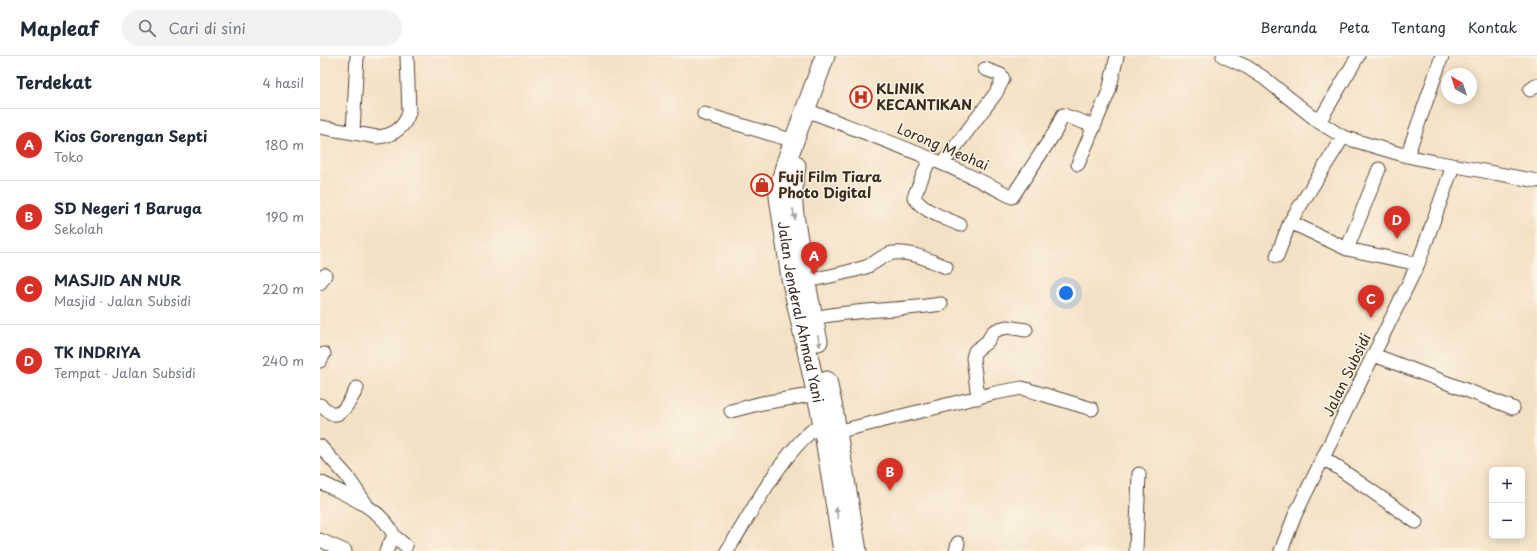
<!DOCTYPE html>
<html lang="id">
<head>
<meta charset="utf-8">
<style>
	body { margin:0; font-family:"Playpen Sans",sans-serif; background:#f2f2f3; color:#1f2937 }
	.controls { position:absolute; right:12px; bottom:12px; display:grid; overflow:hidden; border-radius:6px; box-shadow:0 2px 10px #0003 }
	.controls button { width:36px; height:36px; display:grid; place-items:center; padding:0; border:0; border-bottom:1px solid #e0e1e3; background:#fff; color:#1f2937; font:20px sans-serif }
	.compass { position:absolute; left:1121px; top:12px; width:36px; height:36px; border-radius:50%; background:#fff; box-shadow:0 2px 10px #0003; rotate:321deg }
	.you { position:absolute; left:746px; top:237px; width:14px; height:14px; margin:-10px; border:3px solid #fff; border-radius:50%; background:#1a73e8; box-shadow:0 0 0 6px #1a73e833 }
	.badge { display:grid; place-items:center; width:26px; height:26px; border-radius:50%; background:#d93025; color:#fff; font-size:13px; font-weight:700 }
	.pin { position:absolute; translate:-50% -33px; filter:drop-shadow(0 1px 2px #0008) }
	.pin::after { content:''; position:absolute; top:21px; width:14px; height:12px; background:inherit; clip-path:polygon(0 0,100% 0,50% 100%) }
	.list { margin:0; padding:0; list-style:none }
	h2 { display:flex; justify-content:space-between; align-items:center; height:52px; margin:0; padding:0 16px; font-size:17px }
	h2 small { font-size:13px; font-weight:400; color:#747a83 }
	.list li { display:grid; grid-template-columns:26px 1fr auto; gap:12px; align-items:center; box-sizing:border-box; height:72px; padding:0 16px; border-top:1px solid #e0e1e3 }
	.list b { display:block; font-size:15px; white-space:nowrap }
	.list p { margin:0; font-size:13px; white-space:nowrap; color:#747a83 }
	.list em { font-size:13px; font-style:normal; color:#747a83 }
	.icon { flex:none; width:22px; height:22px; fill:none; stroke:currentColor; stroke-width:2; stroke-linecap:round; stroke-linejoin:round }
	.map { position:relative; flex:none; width:1217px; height:495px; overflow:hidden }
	header { display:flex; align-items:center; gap:24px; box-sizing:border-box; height:56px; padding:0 20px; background:#fff; border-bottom:1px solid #e0e1e3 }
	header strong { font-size:19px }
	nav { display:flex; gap:22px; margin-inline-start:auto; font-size:14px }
	.search { width:280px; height:36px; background:#f2f2f3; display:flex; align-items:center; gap:10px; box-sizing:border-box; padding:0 14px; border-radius:22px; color:#747a83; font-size:15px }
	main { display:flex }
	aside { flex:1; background:#fff }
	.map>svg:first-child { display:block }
</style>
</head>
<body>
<header>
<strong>Mapleaf</strong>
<div class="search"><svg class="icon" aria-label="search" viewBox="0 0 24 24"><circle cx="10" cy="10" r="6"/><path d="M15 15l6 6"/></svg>Cari di sini</div>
<nav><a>Beranda</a><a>Peta</a><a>Tentang</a><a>Kontak</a></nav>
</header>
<main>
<aside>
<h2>Terdekat<small>4 hasil</small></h2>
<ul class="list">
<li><span class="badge">A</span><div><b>Kios Gorengan Septi</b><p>Toko</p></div><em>180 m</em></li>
<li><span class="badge">B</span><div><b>SD Negeri 1 Baruga</b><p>Sekolah</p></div><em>190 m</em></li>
<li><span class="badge">C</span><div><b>MASJID AN NUR</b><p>Masjid · Jalan Subsidi</p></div><em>220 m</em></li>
<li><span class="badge">D</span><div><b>TK INDRIYA</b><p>Tempat · Jalan Subsidi</p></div><em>240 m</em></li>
</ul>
</aside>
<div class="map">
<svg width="1217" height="495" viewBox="0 0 1217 495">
	<rect width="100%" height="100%" fill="#fcf5e5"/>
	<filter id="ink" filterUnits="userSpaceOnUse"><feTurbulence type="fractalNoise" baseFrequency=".025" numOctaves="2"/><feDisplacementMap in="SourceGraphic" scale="8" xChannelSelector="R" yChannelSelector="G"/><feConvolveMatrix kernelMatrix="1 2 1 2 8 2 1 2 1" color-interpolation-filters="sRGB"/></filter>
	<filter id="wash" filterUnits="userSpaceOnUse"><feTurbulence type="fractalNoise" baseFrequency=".012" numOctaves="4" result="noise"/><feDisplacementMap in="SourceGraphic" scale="16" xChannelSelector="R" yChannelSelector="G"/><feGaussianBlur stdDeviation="0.9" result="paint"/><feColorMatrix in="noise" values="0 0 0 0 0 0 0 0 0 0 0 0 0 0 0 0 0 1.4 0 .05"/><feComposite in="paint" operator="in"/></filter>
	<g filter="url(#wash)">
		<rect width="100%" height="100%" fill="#f3e1c4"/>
	</g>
	<g filter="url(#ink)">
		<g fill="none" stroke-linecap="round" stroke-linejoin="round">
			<!-- minor casing -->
			<g stroke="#574537" stroke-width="15">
				<path id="minor" d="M903,0L927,11L944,22L999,66L1023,81L1087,100L1115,106L1217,125
					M1210,34L1217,29
					M494,57C561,83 629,107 692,141L735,76L743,59L774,70
					M384,58L474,85
					M999,66L1038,0
					M0,71L57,81C73,80 85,71 89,56L87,0
					M33,76L37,0
					M1087,100L1122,0
					M610,102L594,141C603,156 626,162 640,169
					M623,107L676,37L683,23L681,19L665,13
					M758,108L789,35L797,0
					M970,166L1027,193L1098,208
					M1027,193L1059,113
					M957,200L970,166L1023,81
					M486,225C506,221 526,217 546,211C556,207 562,199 573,197C591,195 609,204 626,211
					M0,227L5,219
					M494,262C535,253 579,255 621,248
					M1054,299L1193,352
					M0,305L4,298
					M658,342L653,302L655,295L667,286L673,276L679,273L687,271L706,274
					M0,349C4,352 9,357 14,358C23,360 33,339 37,332
					M411,355L442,347L497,338
					M516,376L675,337L702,332L772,353
					M0,390L26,419L46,448
					M1004,402L1096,466
					M0,426C24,438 64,453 74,480L66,495
					M74,480L86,490
					M0,484L25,495
					M407,495C433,455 463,393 502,367
					M636,495L638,487
					M816,495L819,418
					M961,495L975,459L1098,208L1133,110"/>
			</g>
			<!-- highway casing -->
			<g stroke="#574537" stroke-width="21">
				<g id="highway">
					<path id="s1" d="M505,0L467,104L459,132V141L471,222L501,358L523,495"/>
					<path d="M476,110C469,140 474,160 479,189C484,221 491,253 498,285"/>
					<path d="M507,325L513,352L537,495"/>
				</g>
			</g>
			<!-- minor -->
			<use href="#minor" stroke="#fff" stroke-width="13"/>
			<!-- highway -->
			<use href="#highway" stroke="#fff" stroke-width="19"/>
		</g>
		<!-- one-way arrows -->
		<defs><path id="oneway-solid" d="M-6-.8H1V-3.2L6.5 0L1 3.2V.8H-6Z"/></defs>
		<g fill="#a79f9a">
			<use href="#oneway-solid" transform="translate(474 158) rotate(79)"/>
			<use href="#oneway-solid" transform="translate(499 285) rotate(78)"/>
			<use href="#oneway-solid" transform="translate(517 457) rotate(-100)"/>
		</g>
	</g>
	<!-- icons -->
	<defs>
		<g id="hospital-ring" transform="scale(1.15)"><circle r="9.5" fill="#fcf5e5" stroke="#c8321e" stroke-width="1.5"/><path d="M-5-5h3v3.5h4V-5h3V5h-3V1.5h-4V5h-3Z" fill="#c8321e"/></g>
		<g id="shop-ring" transform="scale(1.15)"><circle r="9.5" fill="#fcf5e5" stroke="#c8321e" stroke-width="1.5"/><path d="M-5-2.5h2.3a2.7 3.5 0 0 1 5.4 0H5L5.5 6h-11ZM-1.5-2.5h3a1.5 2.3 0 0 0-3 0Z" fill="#c8321e"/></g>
	</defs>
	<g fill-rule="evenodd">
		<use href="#hospital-ring" x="541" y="41"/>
		<use href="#shop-ring" x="442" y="129"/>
	</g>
	<g text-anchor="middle" stroke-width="3" stroke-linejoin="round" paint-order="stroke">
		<!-- poi labels -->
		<g font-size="14" font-weight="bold" fill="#3b2a1e" stroke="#fcf5e5" text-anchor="start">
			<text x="556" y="38">KLINIK<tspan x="556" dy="16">KECANTIKAN</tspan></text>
			<text x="458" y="126">Fuji Film Tiara<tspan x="458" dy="16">Photo Digital</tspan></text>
		</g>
		<!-- street labels -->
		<g font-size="14" fill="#3b2a1e" stroke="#fcf5e5">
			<text transform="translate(623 91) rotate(23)" y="5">Lorong Meohai</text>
			<text dy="5" stroke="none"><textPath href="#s1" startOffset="266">Jalan Jenderal Ahmad Yani</textPath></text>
			<text transform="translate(1027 319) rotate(-64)" y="5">Jalan Subsidi</text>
		</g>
	</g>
</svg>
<div class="controls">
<button>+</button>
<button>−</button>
</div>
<svg class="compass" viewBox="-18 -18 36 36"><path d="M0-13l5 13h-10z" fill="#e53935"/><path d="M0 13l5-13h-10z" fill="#747a83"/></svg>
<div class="you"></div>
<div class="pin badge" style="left:494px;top:219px">A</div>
<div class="pin badge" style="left:570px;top:435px">B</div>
<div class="pin badge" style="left:1051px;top:262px">C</div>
<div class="pin badge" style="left:1077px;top:183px">D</div>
</div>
</main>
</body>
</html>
